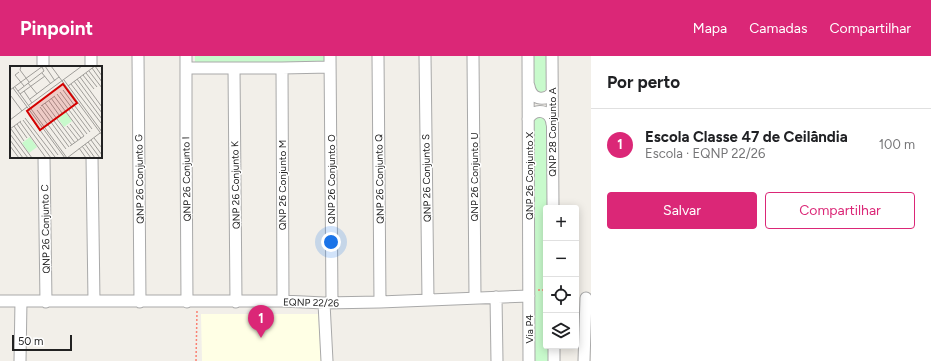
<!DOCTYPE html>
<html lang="pt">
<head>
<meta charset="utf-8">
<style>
	body { margin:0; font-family:Figtree,sans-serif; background:#f2f2f2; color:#202124 }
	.controls { position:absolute; right:12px; bottom:12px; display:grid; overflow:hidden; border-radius:4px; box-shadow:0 2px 10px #0003 }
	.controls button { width:36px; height:36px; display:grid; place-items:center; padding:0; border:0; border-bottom:1px solid #e0e0e0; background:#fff; color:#202124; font:20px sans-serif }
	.scale { position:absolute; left:12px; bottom:10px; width:60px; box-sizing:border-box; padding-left:4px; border:2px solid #222; border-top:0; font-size:11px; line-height:14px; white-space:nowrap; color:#222; -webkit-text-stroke:3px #fff; paint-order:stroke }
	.you { position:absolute; left:331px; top:186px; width:14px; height:14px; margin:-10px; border:3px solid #fff; border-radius:50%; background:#1a73e8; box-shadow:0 0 0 6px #1a73e833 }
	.badge { display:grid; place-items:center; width:26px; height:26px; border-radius:50%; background:#db2777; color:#fff; font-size:13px; font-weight:700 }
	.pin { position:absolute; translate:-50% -33px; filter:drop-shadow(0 1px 2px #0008) }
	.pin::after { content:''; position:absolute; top:21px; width:14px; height:12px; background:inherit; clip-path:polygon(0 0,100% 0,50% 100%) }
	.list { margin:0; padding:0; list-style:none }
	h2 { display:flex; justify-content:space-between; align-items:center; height:52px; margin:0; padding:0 16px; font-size:17px }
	h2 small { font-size:13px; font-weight:400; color:#757577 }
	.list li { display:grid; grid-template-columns:26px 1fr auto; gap:12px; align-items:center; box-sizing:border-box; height:72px; padding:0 16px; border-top:1px solid #e0e0e0 }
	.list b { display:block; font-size:15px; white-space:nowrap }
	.list p { margin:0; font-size:13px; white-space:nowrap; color:#757577 }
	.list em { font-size:13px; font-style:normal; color:#757577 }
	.actions { display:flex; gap:8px; padding:12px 16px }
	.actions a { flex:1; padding:9px 0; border:1px solid #db2777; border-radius:4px; text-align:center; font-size:14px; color:#db2777 }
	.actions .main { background:#db2777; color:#fff }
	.icon { flex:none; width:22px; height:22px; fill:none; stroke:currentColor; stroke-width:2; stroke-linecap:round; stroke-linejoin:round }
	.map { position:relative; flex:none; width:591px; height:305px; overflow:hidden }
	header { display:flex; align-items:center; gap:24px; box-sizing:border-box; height:56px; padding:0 20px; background:#db2777; color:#fff }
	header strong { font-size:19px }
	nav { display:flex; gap:22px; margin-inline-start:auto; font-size:14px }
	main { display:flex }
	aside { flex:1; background:#fff }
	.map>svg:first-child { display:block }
</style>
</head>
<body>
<header>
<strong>Pinpoint</strong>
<nav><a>Mapa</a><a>Camadas</a><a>Compartilhar</a></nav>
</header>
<main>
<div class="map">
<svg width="591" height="305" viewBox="0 0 591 305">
	<rect width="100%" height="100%" fill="#f2efe9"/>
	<!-- education -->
	<path fill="#ffffe5" d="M201,258H318L321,305H202Z"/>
	<!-- park -->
	<path fill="#c8facc" d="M195,0H325V5L195,9Z
		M533,0H546L547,33L541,37L533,33Z
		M537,61C543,61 546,63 547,68L548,152H546V290H549V305H535L533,66Z"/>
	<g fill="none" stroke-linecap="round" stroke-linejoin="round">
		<!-- minor casing -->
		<g stroke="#a9a9a9" stroke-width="13">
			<path id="minor" d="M43,0V11
				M91,0V11
				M138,0L140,246
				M186,0V78L187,246
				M330,0L332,246
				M378,0L380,246
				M425,0L428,244
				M473,0L475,241
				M528,0L529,305
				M552,0L553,152
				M186,12H282L330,11
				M234,12L236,246
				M282,12L283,245
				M529,30C531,43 544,46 552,37
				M528,63C535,51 551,54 552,68
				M44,101L46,246
				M92,101L94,245
				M496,241L497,305
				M0,245H283L324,247L380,246L529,240
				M324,247L327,305
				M20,305L21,245
				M554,305V290
				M584,305L586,242"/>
		</g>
		<!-- path -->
		<path stroke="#fa8072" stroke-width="1.5" stroke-dasharray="2 2" stroke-linecap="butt" d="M538,234H546
			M196,305L197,255"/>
		<!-- minor -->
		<use href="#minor" stroke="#fff" stroke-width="11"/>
	</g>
	<g text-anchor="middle" stroke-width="3" stroke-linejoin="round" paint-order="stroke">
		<!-- street labels -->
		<g font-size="10" fill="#222" stroke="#fff">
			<text transform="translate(552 76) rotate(-90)" y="4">QNP 28 Conjunto A</text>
			<text transform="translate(529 120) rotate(-90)" y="4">QNP 26 Conjunto X</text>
			<text transform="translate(474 121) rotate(-90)" y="4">QNP 26 Conjunto U</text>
			<text transform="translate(426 122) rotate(-91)" y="4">QNP 26 Conjunto S</text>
			<text transform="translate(139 123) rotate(-91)" y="4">QNP 26 Conjunto G</text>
			<text transform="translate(186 123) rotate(-91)" y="4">QNP 26 Conjunto I</text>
			<text transform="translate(331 123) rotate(-90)" y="4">QNP 26 Conjunto O</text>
			<text transform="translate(379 123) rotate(-91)" y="4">QNP 26 Conjunto Q</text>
			<text transform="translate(235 129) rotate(-91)" y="4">QNP 26 Conjunto K</text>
			<text transform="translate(282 129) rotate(-90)" y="4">QNP 26 Conjunto M</text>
			<text transform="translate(45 173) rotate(-91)" y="4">QNP 26 Conjunto C</text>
			<text transform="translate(311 246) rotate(1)" y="4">EQNP 22/26</text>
			<text transform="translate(529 273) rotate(-90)" y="4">Via P4</text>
		</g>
	</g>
	<!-- overview -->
	<g transform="translate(10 10)">
		<rect width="92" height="92" fill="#f2efe9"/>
		<path d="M55,45L62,55L54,61L47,51ZM20,71L27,81L19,87L12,77Z" fill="#c8facc"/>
		<path fill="none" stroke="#9f9d99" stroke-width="1" d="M11,0L10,4L19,16M35,0L45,15M41,0L92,69M82,2L92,16M79,5L92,22M9,6L5,9L14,20M32,7L41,18M76,7L87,21M73,9L84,23M70,11L92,41M67,13L92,47M54,14L92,66M64,15L92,53M18,17L27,28M61,18L91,57M58,20L85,0L92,10M5,21L57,92M3,22L55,92M0,24L33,0M53,24L82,63M8,25L34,5L32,1M14,25L22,37M50,26L80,66M10,28L35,10M47,28L77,68M1,30L12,45M44,30L74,70M41,32L52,47M20,33L49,11M39,35L49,49M35,37L65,77M19,39L72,0M32,39L62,79M31,40L45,30M30,41L59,81M27,44L56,83M19,49L48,89M15,52L45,91M0,54L17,41M13,54L41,92M10,56L36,92M7,58L17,72M60,58L71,72M4,60L14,75M57,60L68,74M0,63L11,55M1,63L22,92M0,68L18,92M84,72L92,82M0,74L13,92M81,74L92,89M78,76L90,92M75,78L85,92M0,80L9,92M60,80L74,70M72,80L81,92M69,82L76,92M57,92L90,67"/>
		<path fill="#d40000" fill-opacity="0.15" stroke="#d40000" stroke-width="2" d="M53,18L67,37L30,64L17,45Z"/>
		<rect width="92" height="92" fill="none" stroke="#222" stroke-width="2"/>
	</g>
</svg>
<div class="controls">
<button>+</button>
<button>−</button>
<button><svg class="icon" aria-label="locate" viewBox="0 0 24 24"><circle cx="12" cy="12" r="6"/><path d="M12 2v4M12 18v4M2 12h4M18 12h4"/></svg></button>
<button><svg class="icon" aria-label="layers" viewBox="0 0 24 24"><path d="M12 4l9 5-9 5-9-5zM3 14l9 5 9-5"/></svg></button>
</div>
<div class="scale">50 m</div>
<div class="you"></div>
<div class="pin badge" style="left:261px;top:282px">1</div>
</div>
<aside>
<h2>Por perto<small></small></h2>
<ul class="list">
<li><span class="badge">1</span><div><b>Escola Classe 47 de Ceilândia</b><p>Escola · EQNP 22/26</p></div><em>100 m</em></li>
</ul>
<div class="actions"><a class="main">Salvar</a><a>Compartilhar</a></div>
</aside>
</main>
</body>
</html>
